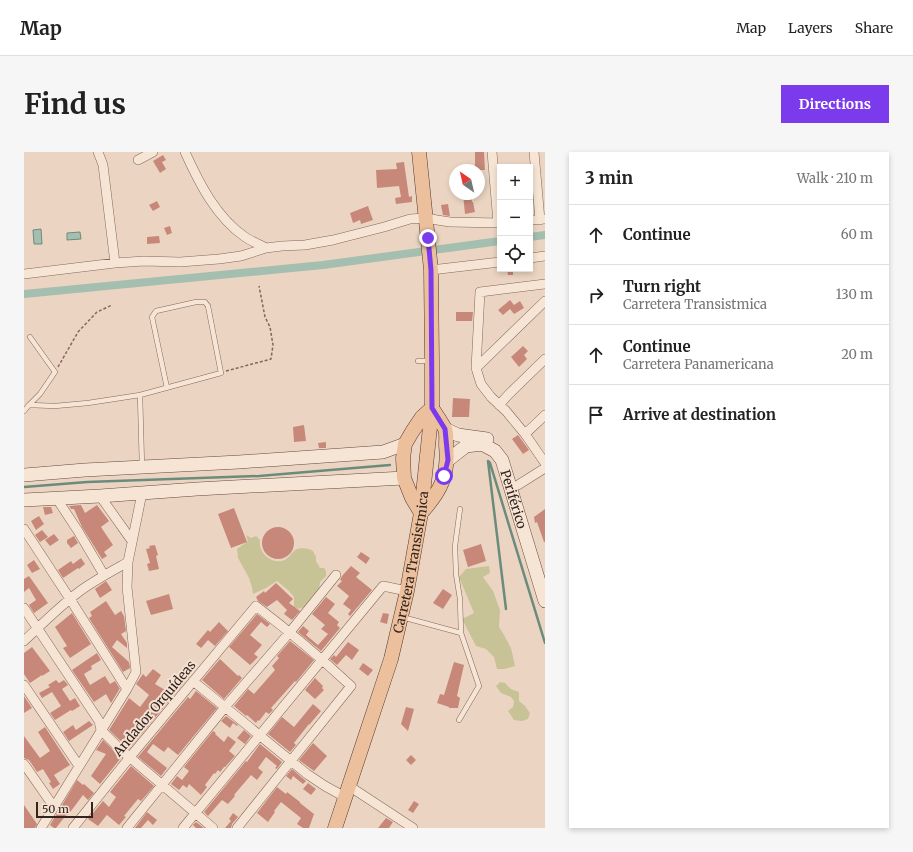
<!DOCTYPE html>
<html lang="en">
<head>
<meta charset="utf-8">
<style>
	body { margin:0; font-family:Merriweather,serif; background:#f6f6f6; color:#222 }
	.controls { position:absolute; right:12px; top:12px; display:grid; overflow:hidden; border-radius:0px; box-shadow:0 2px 6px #0003 }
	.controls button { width:36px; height:36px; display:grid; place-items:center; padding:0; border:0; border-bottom:1px solid #e0e0e0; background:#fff; color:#222; font:20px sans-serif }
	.compass { position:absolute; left:425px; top:12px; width:36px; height:36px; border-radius:50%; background:#fff; box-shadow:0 2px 6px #0003; rotate:326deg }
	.scale { position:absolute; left:12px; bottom:10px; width:57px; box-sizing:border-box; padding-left:4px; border:2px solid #34231e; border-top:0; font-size:11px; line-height:14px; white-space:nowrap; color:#34231e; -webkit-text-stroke:3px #f3e1d1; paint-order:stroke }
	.stop { position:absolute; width:12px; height:12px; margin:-9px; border:3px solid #7c3aed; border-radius:50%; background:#fff }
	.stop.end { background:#7c3aed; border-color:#fff; box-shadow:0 1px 4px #0008 }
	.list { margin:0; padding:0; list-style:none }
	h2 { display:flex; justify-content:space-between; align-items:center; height:52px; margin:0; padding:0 16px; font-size:17px }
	h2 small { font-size:13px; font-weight:400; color:#767676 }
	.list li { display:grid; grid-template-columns:26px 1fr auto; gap:12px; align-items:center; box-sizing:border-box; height:60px; padding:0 16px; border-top:1px solid #e0e0e0 }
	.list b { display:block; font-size:15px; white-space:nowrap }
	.list p { margin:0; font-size:13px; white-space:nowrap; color:#767676 }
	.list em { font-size:13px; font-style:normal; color:#767676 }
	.icon { flex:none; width:22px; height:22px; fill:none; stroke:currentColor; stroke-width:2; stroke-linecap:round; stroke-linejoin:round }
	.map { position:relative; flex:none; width:521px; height:676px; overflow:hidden; border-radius:0px }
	header { display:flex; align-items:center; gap:24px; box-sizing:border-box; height:56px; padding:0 20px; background:#fff; border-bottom:1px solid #e0e0e0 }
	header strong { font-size:19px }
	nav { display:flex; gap:22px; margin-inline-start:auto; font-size:14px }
	.intro { display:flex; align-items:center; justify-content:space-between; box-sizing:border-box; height:96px; padding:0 24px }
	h1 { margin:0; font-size:28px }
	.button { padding:10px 18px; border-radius:0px; background:#7c3aed; color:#fff; font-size:14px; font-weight:700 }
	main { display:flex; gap:24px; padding:0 24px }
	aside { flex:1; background:#fff; border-radius:0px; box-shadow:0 2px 6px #0003 }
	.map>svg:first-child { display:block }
</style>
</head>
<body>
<header>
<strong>Map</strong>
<nav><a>Map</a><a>Layers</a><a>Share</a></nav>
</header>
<div class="intro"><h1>Find us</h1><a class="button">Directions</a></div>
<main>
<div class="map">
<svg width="521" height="676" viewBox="0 0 521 676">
	<rect width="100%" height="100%" fill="#ebd5c2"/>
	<!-- green -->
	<path fill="#c8c297" d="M222,383L227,386L232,384L236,388C234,400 246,411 258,409C265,407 266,402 270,399C274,395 284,396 289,399C289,400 292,404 292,405V409L296,416H300L302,419V424L296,430L295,439L284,453L275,457L270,455V445L265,439L253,429L242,436L229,442L228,435L225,426L214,406L213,397L224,389Z
		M465,414L466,421L459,425L469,439L476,458L475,475L480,483L487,496L491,514L480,517H473L470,505L462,497L452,494L438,467L450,461L435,425L442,417Z
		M476,530L481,531L487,537L495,540V549L501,554L506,561L504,567L498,569L490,568L484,559L489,555L490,549L487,545L477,541L472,534Z"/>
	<!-- water -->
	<path fill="#a4beb0" stroke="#6c8b7c" d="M17,77L18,92H10L9,78Z
		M56,80L57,87L43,88V81Z"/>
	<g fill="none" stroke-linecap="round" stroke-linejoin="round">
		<!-- stream -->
		<path stroke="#6c8b7c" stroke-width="2.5" d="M0,335L63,330L235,324L366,313
			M482,457L464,309L466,311L521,491"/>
		<!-- canal -->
		<path stroke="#a4beb0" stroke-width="8" d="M506,85L521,83
			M0,142L299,113L476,89"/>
	</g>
	<!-- building -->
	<path fill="#c7887a" d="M451,0H460L461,18H451Z
		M139,3L142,8L138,10L142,17L136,21L129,9Z
		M380,10L385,45L388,44V50L372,52L371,46L377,45L375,34L353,36L352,18L373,17L372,11Z
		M439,42H447L448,50H449L451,60L441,62Z
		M133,49L136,55L129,59L125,53Z
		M424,52L426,64L419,63L417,53Z
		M344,54L349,68L337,72L336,68L329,71L326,61Z
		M146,74L148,81L143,83L140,76Z
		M135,84L136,91L123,92V85Z
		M483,117H489V123H484Z
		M486,148L490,153L496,149L500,156L490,162L486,157L479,163L474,158Z
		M432,160H449L448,169H432Z
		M499,194L504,199L500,203L503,207L495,215L487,205Z
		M429,246L446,247L445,265H428Z
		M280,273L282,289L270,290L269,275Z
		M494,283L505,298L499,302L488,287Z
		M302,290V296H295L294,291Z
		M57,353L61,361L73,353L85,369L77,375L89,393L80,400L83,404L78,407L58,375L50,357H47L45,354Z
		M19,355H27L29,361L21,363Z
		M210,356L223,390L207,396L194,362Z
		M521,357V390H520L513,370L511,371L510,365Z
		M15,364L20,372L12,378L7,369Z
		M238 391a16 16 0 1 1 32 0a16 16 0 1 1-32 0Z
		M18,378L24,385L16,390L11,383Z
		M30,382L35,388L26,394L21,388Z
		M50,384L54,391L47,396L43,391V388Z
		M457,392L462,409L444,415L439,398Z
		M131,393L134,403L132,404L135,417L125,419L123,412L126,411L122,397L126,396L125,394Z
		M337,400L346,406L342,412L333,405Z
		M57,406L61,412L55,417L54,416L39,426L34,418L47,409L49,412Z
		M10,408L16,417L8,421L3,413Z
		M327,414L336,421L332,425L348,438L326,464L324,462L327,458L319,452L325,444L313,434L318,429L316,428L318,424Z
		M5,424L24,451L10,461L5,453L12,448L5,436L0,440V427Z
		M82,429L88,438L76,446L71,437Z
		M252,431L269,447L265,451L276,459L268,468L260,462L263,458L253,448L243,455L234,449L232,445L240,439L241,441Z
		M419,437L428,443L419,457L409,451Z
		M145,442L149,457L127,463L122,449Z
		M302,445L311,452L304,461L315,470L313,473L316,476L297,499L274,480L279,474L285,479L282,483L294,493L304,482L297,477L301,473L288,462Z
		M82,449L91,463L97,459L100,464L102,479L97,482L103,491V496L93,488L88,495L105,510L106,516L99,520L65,466L68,464L66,460Z
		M48,461L67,492L46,506L39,496L43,494L31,475Z
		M359,461L365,462L363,472L356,470Z
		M233,462L246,472L243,475L237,470L226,483L238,493L230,502L234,505L226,513L205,495Z
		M195,470L204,479L191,494L184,488L177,496L172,492L184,478L186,480Z
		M266,489L290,508L272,530L271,529L247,556L249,558L245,562L242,560L235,569L234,568L232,571L223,563L222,564L210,554L224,537L230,542L251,518L248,514L255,506L253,504Z
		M324,490L335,498L328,508L322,503L313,513L306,507L310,503L312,505Z
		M8,495L26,519L18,524V523L6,531L0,522V501Z
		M73,501L77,508L67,514L68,517L60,522L66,533L81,524L86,532L91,529L96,537L94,538H95L87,551L82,542L70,550L48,518Z
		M196,507L214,524L215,523L218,526L200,547L178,528Z
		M430,510L440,513L433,544L436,546L434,556H425V555L413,551L416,542L420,543Z
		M339,511L349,518L344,524L335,517Z
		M129,517L137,523L131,532L141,538L153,523L161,530L105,597L85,578L105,546L116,555L125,543L112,532L119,522L122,525Z
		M291,526L299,534L298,536L300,538L291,547L281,538Z
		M32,528L35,531L40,528L44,533L38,537L46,549L51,546L56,554L48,559L47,558L31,568L26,561L37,554L28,540L18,546L15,541L26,535L24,533Z
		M172,539L193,556L154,603L144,595L140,600L129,592L123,600L143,616L137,624L114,605L164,545L166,547Z
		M0,544L8,556L0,561Z
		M289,552L297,559L285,573V572L270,591L272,593L266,600L244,582L258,565L270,575Z
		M382,555L390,557L384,579L377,572Z
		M202,564L214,573L213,574L209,571L206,576L197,569Z
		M65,569L69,573L45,589L39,580L49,573L52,578Z
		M21,575L46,613L30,623L36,632L29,637L25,631L27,630L19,617L13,620L5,608L0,606V584L16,606L26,599L14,580Z
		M220,578L227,584L221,592L213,586Z
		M189,579L192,581L191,582L200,590L204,584L212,590L205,599L211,604L201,615H200L196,620L194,618L191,622L190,621L181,633L183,635L177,643L165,632L163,636L159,633L155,638L147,632L153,624L158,628L165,619L160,615Z
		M79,588L97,606L76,632L67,624L82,602L72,598Z
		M289,591L303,604L290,619L275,608Z
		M236,592L258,610L253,617L251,616L253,614L242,605L234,616L239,620L233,628L227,623L210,643L211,644L204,652L198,648L184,664L180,660L222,609L223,610Z
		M387,603L392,608L387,613L382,608Z
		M107,614L130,634L117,649L114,647L100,664L102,665L95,673L83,663L82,664L74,674L64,667L79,649L85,655L92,645L86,640Z
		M268,617L282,629L279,632L269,624L267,628L262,624Z
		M53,628L59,633L60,632L70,641L64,648L59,643L44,663L43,662L32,676H30L26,673Z
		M284,631L292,637L287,643L279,637Z
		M253,635L262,642L263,640L276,650V651L290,662L285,676H279L273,672L277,666L257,650L250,659L251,660L244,670L233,661Z
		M390,649L395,652L389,661L384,658Z
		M0,653L13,672L11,676H0Z
		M123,660L133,668L129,673L124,668L117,676H111Z
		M209,661L214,665L208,672L207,676H201L207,669L205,667Z
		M362,666L369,670L365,676H354Z
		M172,670L180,676H172L169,673Z"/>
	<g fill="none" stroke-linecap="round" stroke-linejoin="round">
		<!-- lane casing -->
		<g stroke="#84675a" stroke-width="5.5">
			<path id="lane" d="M394,209H407
				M116,243L118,314
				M5,253L31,254L64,251L116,243L197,221L184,154L181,150H172L132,159L128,165L143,236
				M0,259L5,253L16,242L31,220L6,185
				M436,357L431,394L432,422L436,447L437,481
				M378,465L437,481L455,534L435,568"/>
		</g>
		<!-- street casing -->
		<g stroke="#84675a" stroke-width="10">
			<path id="street" d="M74,0L79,13L91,111
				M161,0C175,31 192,65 221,85C227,89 235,92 242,96
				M468,0L474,71
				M510,0L516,68
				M114,8L129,0
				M506,68L521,67
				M506,106L521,104
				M407,118L476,110
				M0,122L91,111L120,109L156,110L195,107L217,104L242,96L258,94L281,93L309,88L360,75L386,67L402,66L413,68L426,70L476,71
				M521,132L456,140L452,216L457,232L467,245L482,259L501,282L521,311
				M452,216L521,149
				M475,253L485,242L521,207
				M501,282L521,263
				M494,333L521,316
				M76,344L108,389
				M33,347L54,379L80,423
				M0,377L46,447L103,537
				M0,456L75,569L77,578L96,597L189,676
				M0,489C18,472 36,454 56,439C71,428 88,419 104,410
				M169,529L283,622L301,634L321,645
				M0,533L55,614
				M0,612L30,655
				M325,634L389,676
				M17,676L103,537L112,520L103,435L104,410L118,341
				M49,676L106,605L232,454C265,479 297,506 327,534L213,676
				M103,676L201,555L266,480L312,423
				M159,676L359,434L383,439"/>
		</g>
		<!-- secondary casing -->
		<g stroke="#66483e" stroke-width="14">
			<g id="secondary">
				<path d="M421,277L434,283L463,287"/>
				<path id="s1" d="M424,308L442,294L458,292L471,299L478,308L521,449"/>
				<path d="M0,323L61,318L215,310L359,300L381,292"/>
				<path d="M0,348L76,344L173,337L380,326"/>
			</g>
		</g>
		<!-- primary casing -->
		<g stroke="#52372f" stroke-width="15">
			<g id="primary">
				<path d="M408,256C411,261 419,272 421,277C423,282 422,288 422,293C425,323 417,339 397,361L388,346L380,326L379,306L381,292L388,280L398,265Z"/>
				<path id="s2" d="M311,676L367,507L383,439L397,361L408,256V209L407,118L395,0"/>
			</g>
		</g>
		<!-- path -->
		<path stroke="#84675a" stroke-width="1.5" stroke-dasharray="3 2" stroke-linecap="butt" d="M34,215L54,180L73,160L88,153
			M202,219L247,207L249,193L246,175L241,165L235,134"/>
		<!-- lane -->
		<use href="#lane" stroke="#f6e5d5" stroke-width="4.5"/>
		<!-- street -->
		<use href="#street" stroke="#f6e5d5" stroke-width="9"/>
		<!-- secondary -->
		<use href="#secondary" stroke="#f6e5d5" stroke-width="13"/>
		<!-- primary -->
		<use href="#primary" stroke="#ecc09c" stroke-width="14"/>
	</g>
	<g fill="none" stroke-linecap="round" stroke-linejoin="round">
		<!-- route -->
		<path stroke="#7c3aed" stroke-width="5" d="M404,86L407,118L408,256L421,277L424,308L420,324"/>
	</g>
	<g text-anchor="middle" stroke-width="4" stroke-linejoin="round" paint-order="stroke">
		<!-- street labels -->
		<g font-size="13" fill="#34231e" stroke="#f3e1d1">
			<text dy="5" stroke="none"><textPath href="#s1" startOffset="106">Periférico</textPath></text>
			<text dy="5" stroke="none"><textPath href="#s2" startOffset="277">Carretera Transistmica</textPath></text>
			<text transform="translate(130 556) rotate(-50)" y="5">Andador Orquídeas</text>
		</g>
	</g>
</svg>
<div class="controls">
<button>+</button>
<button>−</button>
<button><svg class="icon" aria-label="locate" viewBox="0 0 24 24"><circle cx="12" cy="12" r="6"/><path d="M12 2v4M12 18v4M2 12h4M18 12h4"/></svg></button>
</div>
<svg class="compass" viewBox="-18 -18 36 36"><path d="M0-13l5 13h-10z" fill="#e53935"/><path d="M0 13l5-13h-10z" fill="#767676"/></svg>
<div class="scale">50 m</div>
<div class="stop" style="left:420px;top:324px"></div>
<div class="stop end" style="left:404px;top:86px"></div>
</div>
<aside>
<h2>3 min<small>Walk · 210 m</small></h2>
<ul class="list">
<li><svg class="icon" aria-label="ahead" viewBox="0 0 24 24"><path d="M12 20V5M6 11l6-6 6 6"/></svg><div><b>Continue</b></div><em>60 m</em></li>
<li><svg class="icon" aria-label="right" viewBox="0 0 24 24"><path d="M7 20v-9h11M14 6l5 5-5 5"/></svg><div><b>Turn right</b><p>Carretera Transistmica</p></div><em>130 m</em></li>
<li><svg class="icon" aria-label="ahead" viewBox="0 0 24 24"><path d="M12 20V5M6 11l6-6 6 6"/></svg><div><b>Continue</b><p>Carretera Panamericana</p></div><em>20 m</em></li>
<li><svg class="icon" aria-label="arrive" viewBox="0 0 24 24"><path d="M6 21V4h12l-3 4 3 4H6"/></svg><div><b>Arrive at destination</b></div></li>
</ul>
</aside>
</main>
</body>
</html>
